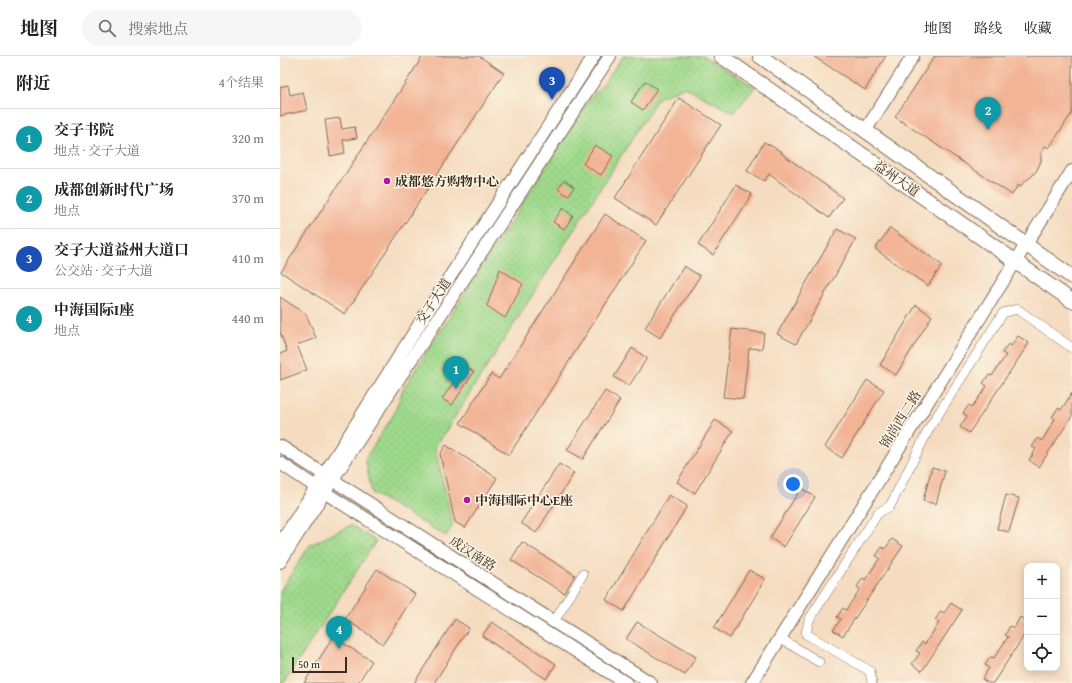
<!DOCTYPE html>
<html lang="zh">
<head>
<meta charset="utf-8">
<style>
	body { margin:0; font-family:"Gentium Book Plus","Noto Serif SC",serif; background:#f6f6f6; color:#202124 }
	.controls { position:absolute; right:12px; bottom:12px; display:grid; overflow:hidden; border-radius:8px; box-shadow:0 2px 10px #0003 }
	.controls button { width:36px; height:36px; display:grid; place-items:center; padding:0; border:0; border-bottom:1px solid #e0e0e0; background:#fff; color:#202124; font:20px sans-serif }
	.scale { position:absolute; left:12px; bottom:10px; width:55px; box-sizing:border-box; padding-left:4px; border:2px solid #3b2a1e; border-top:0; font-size:11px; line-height:14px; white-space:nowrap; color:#3b2a1e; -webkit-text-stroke:3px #fcf5e5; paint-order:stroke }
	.you { position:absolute; left:513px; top:428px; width:14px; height:14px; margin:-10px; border:3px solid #fff; border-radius:50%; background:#1a73e8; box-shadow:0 0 0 6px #1a73e833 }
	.badge { display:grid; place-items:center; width:26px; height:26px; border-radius:50%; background:#b5179e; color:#fff; font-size:13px; font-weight:700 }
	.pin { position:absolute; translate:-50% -33px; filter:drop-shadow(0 1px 2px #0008) }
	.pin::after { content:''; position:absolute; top:21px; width:14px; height:12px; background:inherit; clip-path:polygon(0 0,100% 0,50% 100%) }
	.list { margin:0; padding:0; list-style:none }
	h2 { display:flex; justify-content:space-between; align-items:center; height:52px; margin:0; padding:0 16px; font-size:17px }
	h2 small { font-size:13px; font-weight:400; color:#757577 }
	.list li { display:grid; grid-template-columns:26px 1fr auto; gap:12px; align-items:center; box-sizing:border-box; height:60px; padding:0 16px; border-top:1px solid #e0e0e0 }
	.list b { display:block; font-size:15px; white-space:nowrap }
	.list p { margin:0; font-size:13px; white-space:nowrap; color:#757577 }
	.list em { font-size:13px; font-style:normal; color:#757577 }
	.icon { flex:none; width:22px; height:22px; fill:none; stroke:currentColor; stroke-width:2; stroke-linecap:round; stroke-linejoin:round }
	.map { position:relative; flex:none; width:792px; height:627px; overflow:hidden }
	header { display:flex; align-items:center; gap:24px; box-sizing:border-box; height:56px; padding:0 20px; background:#fff; border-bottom:1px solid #e0e0e0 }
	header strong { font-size:19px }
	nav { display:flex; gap:22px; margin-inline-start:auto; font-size:14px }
	.search { width:280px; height:36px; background:#f6f6f6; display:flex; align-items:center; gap:10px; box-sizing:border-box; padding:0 14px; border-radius:22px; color:#757577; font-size:15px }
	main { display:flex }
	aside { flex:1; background:#fff }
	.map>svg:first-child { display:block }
</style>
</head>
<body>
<header>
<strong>地图</strong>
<div class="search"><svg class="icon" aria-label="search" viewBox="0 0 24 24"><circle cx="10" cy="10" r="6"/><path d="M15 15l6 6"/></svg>搜索地点</div>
<nav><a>地图</a><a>路线</a><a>收藏</a></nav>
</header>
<main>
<aside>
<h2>附近<small>4个结果</small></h2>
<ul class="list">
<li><span class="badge" style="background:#0f9aa8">1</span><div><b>交子书院</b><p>地点 · 交子大道</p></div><em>320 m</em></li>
<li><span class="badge" style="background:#0f9aa8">2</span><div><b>成都创新时代广场</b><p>地点</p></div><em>370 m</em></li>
<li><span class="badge" style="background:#1a4fb4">3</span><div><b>交子大道益州大道口</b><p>公交站 · 交子大道</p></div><em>410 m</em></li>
<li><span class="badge" style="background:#0f9aa8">4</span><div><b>中海国际I座</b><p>地点</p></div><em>440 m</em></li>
</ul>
</aside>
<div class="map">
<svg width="792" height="627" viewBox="0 0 792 627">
	<defs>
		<pattern id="green-dots" width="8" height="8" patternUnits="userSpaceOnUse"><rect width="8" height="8" fill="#9fd98c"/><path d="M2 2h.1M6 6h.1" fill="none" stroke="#8aba78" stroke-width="1.8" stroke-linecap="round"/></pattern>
	</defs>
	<rect width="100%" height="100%" fill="#fcf5e5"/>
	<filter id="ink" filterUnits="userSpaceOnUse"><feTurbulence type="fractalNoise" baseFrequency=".025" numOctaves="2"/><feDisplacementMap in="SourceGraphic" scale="8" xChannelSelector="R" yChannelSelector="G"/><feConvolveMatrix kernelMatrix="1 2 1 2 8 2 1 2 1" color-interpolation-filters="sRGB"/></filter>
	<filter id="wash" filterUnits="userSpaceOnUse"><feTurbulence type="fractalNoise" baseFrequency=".012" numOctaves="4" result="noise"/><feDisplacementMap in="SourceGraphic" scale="16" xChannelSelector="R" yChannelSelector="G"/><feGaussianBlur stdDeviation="0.9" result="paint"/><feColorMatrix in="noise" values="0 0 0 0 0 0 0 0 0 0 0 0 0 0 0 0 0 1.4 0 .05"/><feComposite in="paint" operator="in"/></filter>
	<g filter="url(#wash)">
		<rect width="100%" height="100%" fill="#f5dcc0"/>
		<!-- green -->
		<path fill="url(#green-dots)" stroke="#6d8255" d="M343,0H423L475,31L454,57L404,31L378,42L155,392L173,469L166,480L92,437L85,403L114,358L123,333L310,43L326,25Z
			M71,469L96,485L4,627H0V535L30,489Z"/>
		<g id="blocks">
			<!-- building -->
			<path fill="#f2b495" d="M143,0H199L224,17L65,258L1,216Z
				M533,0H606L585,34Z
				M655,0H792V57L769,92L765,90L761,96V105L757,114L751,121L744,126L740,131L738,129L732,139L615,61Z
				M365,25L377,33L363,54L351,46Z
				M8,29L10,39L23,36L27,54L0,60V31Z
				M399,42L441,69L376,169L335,142Z
				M60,62L62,73L75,71L77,82L63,84L65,97L50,100L45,64Z
				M484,86L502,96L501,97L563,142L549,162L489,118L484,125L467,115Z
				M315,89L333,100L321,119L303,108Z
				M284,124L294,131L288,140L278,133Z
				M456,129L472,138L433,199L418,189Z
				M283,152L293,160L284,173L273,166Z
				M325,158L366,185L229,399L180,367L211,318L219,323Z
				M610,172L662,209L648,230L595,193Z
				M557,173L576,183L516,288L497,278Z
				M404,210L420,220L380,282L365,272Z
				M220,213L243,228L225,262L207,250Z
				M0,241L26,258L36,282L17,289L27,314L0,324V298L7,295L0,276Z
				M636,249L652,260L616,319L600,309Z
				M452,273L484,277L482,293L469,292L463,343L443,341Z
				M738,280L749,287L689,377L680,371L687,360L683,357L689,349L692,351L707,330L703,327L709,319L712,320L726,299L722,297L728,288L731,290Z
				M352,292L367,302L349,330L334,321Z
				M171,301L194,316L172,349L162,343L176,323L162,314Z
				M587,324L604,334L562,402L545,391Z
				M325,335L340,344L303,403L287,394Z
				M792,337V360L759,411L749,404L756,393L752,391L758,382L762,385L775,363L772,361L778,352L781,354Z
				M435,364L453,375L415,437L397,426Z
				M166,389L217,422L185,472L175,466L160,398Z
				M279,408L294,417L256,477L241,467Z
				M652,411L665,415L656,448L643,445Z
				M521,432L535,441L504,491L490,482Z
				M389,439L407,450L344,555L326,544Z
				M726,439L739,442L729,476L717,473Z
				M612,483L623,490L563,580L553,574L561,563L557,561L563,552L566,554L580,533L577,531L583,522L585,524L600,502L596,500L602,491L605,493Z
				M242,486L295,519L284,537L231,504Z
				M97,513L135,538L103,588L65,563Z
				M469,514L485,523L450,582L434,572Z
				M671,547L682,554L642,615L632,608L640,597L636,595L642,586L645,588L659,567L655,564L661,555L664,557Z
				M740,561L747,566V575L713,627H708L702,623L709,612L705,609L711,601L714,602L728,581L725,579L730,570L734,572Z
				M175,563L189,572L154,627H134Z
				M212,566L276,608L266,623L202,580Z
				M357,566L416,601L405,619L346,583Z
				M53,581L92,605L78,627H24Z"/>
		</g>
	</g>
	<g filter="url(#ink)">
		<use href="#blocks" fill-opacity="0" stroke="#7c6857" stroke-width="1"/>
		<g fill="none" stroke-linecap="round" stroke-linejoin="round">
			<!-- street casing -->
			<g stroke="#7c6857" stroke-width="10">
				<path id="street" d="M274,566L303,518
					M500,582L539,606
					M592,627L590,615L526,578L529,564L598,457L610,450L650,371L723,257L737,253L792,292"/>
			</g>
			<!-- secondary casing -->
			<g stroke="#7c6857" stroke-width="14">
				<path id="secondary" d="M585,75L633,0
					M0,390L252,552L371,627
					M0,407L36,431L346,627
					M0,488L154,245L314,0
					M0,506L53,423L330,0
					M472,627L792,115"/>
			</g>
			<!-- primary casing -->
			<g stroke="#7c6857" stroke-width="16">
				<path id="primary" d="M441,0L792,245
					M480,0L792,221"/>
			</g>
			<!-- street -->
			<use href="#street" stroke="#fff" stroke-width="9"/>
			<!-- secondary -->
			<use href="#secondary" stroke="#fff" stroke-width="12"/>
			<!-- primary -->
			<use href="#primary" stroke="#fff" stroke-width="14"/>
		</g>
	</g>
	<!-- markers -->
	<g fill="#b5179e" stroke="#fcf5e5" stroke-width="1.5">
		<circle cx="107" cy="125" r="4"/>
		<circle cx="187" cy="444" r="4"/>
	</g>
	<g text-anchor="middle" stroke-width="3" stroke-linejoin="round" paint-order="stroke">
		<!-- street labels -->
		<g font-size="13" fill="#3b2a1e" stroke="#fcf5e5">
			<text transform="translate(617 122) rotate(35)" y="5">益州大道</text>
			<text transform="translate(153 245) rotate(-57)" y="5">交子大道</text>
			<text transform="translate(620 363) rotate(-58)" y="5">锦尚西二路</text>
			<text transform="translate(193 497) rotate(33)" y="5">成汉南路</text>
		</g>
		<!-- poi labels -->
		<g font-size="13" font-weight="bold" fill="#3b2a1e" stroke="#fcf5e5" text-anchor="start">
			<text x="115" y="130">成都悠方购物中心</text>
			<text x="195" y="449">中海国际中心E座</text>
		</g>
	</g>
</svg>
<div class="controls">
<button>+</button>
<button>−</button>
<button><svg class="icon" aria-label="locate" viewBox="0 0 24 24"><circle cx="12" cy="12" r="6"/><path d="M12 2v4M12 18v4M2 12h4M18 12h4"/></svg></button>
</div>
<div class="scale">50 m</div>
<div class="you"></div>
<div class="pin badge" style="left:176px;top:333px;background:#0f9aa8">1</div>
<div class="pin badge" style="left:708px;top:74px;background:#0f9aa8">2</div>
<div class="pin badge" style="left:272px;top:44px;background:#1a4fb4">3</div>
<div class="pin badge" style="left:59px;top:593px;background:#0f9aa8">4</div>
</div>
</main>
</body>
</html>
